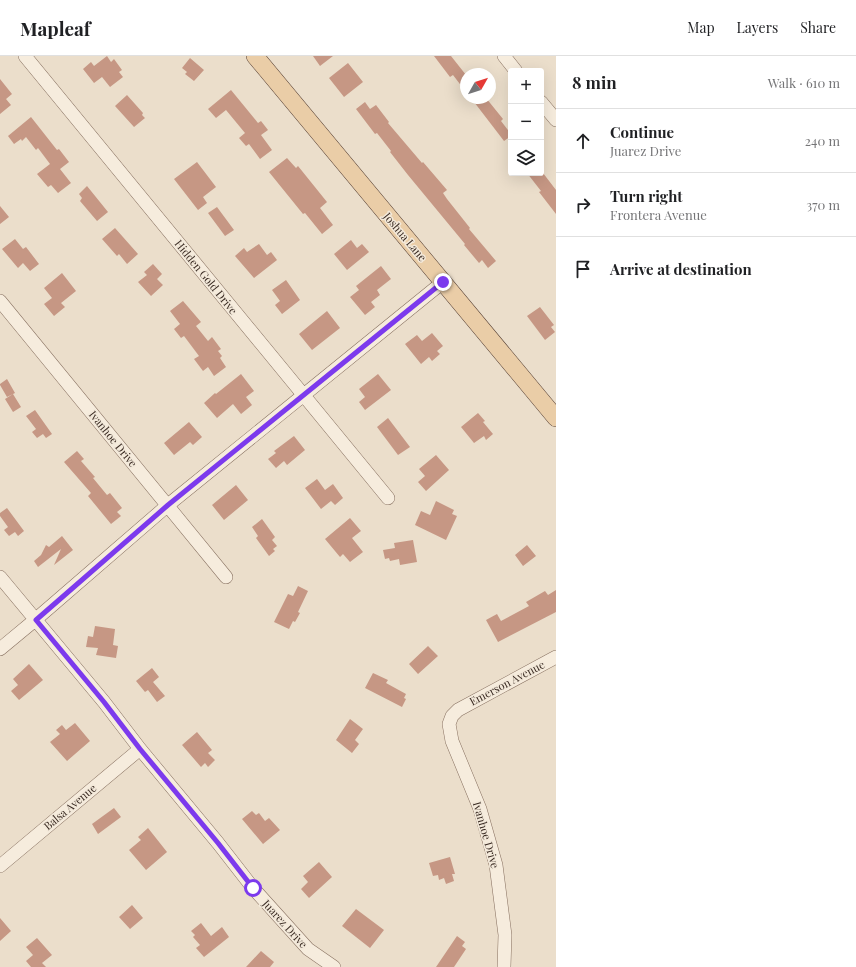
<!DOCTYPE html>
<html lang="en">
<head>
<meta charset="utf-8">
<style>
	body { margin:0; font-family:"Playfair Display",serif; background:#f2f2f2; color:#202124 }
	.controls { position:absolute; right:12px; top:12px; display:grid; overflow:hidden; border-radius:4px; box-shadow:0 4px 16px #0002 }
	.controls button { width:36px; height:36px; display:grid; place-items:center; padding:0; border:0; border-bottom:1px solid #e0e0e0; background:#fff; color:#202124; font:20px sans-serif }
	.compass { position:absolute; left:460px; top:12px; width:36px; height:36px; border-radius:50%; background:#fff; box-shadow:0 4px 16px #0002; rotate:51deg }
	.stop { position:absolute; width:12px; height:12px; margin:-9px; border:3px solid #7c3aed; border-radius:50%; background:#fff }
	.stop.end { background:#7c3aed; border-color:#fff; box-shadow:0 1px 4px #0008 }
	.list { margin:0; padding:0; list-style:none }
	h2 { display:flex; justify-content:space-between; align-items:center; height:52px; margin:0; padding:0 16px; font-size:17px }
	h2 small { font-size:13px; font-weight:400; color:#757577 }
	.list li { display:grid; grid-template-columns:26px 1fr auto; gap:12px; align-items:center; box-sizing:border-box; height:64px; padding:0 16px; border-top:1px solid #e0e0e0 }
	.list b { display:block; font-size:15px; white-space:nowrap }
	.list p { margin:0; font-size:13px; white-space:nowrap; color:#757577 }
	.list em { font-size:13px; font-style:normal; color:#757577 }
	.icon { flex:none; width:22px; height:22px; fill:none; stroke:currentColor; stroke-width:2; stroke-linecap:round; stroke-linejoin:round }
	.map { position:relative; flex:none; width:556px; height:911px; overflow:hidden }
	header { display:flex; align-items:center; gap:24px; box-sizing:border-box; height:56px; padding:0 20px; background:#fff; border-bottom:1px solid #e0e0e0 }
	header strong { font-size:19px }
	nav { display:flex; gap:22px; margin-inline-start:auto; font-size:14px }
	main { display:flex }
	aside { flex:1; background:#fff }
	.map>svg:first-child { display:block }
</style>
</head>
<body>
<header>
<strong>Mapleaf</strong>
<nav><a>Map</a><a>Layers</a><a>Share</a></nav>
</header>
<main>
<div class="map">
<svg width="556" height="911" viewBox="0 0 556 911">
	<rect width="100%" height="100%" fill="#ebdecb"/>
	<!-- building -->
	<path fill="#c69784" d="M107,0L111,6L114,3L122,14L119,16L123,21L110,31L102,21L94,27L83,13L91,6L94,10Z
		M313,0H333L320,10Z
		M434,0H451L466,19V36L453,19L450,21Z
		M190,2L204,14L194,25L185,18L187,16L182,12Z
		M348,7L363,26L344,41L329,22Z
		M0,23L12,38L6,43L11,49L0,58Z
		M231,34L258,67L261,65L268,74L261,79L272,94L260,103L249,88L246,90L239,82L245,77L226,54L216,62L208,53Z
		M127,39L143,57L142,59L145,62L134,71L115,50Z
		M471,42H486L503,63L501,65L511,78V80L504,85Z
		M365,46L370,53L376,49L389,66L388,67L422,107L423,106L447,134L443,137L447,143L470,172L469,173L496,205L488,212L482,204L479,207L464,189L465,188L408,119L390,96L391,95L377,77L375,78L356,53Z
		M31,61L57,94L59,93L69,106L60,113L71,127L58,137L51,129L48,131L37,118L50,108L38,92L36,94L26,81L22,85L21,83L14,88L8,80Z
		M287,102L296,112L298,110L327,146L320,152L333,169L322,178L305,157L303,158L269,116Z
		M197,106L216,131L203,141L207,147L198,154L174,123Z
		M527,117H543L556,134V158L539,136L541,135Z
		M87,130L108,156L97,165L80,145L82,142L79,138Z
		M0,150L9,161L0,168Z
		M217,151L234,174L225,180L208,157Z
		M115,172L138,198L127,208L119,198L117,200L102,183Z
		M15,183L23,193L26,191L39,208L30,215L23,207L18,212L2,193Z
		M351,184L357,192L362,188L369,196L347,214L334,198Z
		M259,188L267,199L271,196L277,204L254,222L235,200L244,192L247,196Z
		M153,208L162,218L157,223L163,229L151,240L138,226L147,219L144,216Z
		M381,210L391,223L377,234L380,239L371,246L375,251L365,259L350,241L359,234L356,230Z
		M62,217L76,235L61,247L65,251L54,260L44,248L52,242L44,232Z
		M286,224L300,244L282,258L275,249L280,245L272,234Z
		M183,245L201,266L196,270L208,285L212,281L221,293L218,295L222,300L220,302L226,311L214,320L208,311L203,315L194,303L199,300L184,280L181,282L174,273L180,268L170,255Z
		M540,251L554,269L551,271L555,276L545,284L527,260Z
		M327,255L340,272L312,294L299,278Z
		M432,277L443,290L437,295L440,298L432,305L429,301L421,308L405,288L417,279L422,285Z
		M241,318L254,335L246,341L252,349L241,358L233,348L217,362L204,347L215,337L216,338Z
		M378,318L391,334L365,354L359,346L365,341L359,333Z
		M7,323L15,337L7,341L0,329V328Z
		M13,338L21,351L13,356L5,343Z
		M35,354L52,378L46,382L43,378L37,382L32,376L36,373L26,360Z
		M478,357L485,365L483,366L493,378L486,384L484,380L474,387L461,371Z
		M388,362L410,391L398,399L377,371Z
		M189,366L202,381L193,389L190,386L174,399L164,387Z
		M294,380L305,394L287,409L284,405L276,412L268,403L276,397L274,395Z
		M77,395L84,403L81,405L95,421L93,422L107,439L110,437L122,452L117,456L121,460L111,468L88,440L91,437L64,406Z
		M436,399L449,414L426,435L418,426L425,420L419,413Z
		M317,423L325,434L333,428L343,442L335,449L331,445L321,453L305,432Z
		M236,429L248,444L224,464L212,449Z
		M436,445L454,454L452,458L457,460L446,484L415,469L421,455L430,459Z
		M7,452L24,475L18,480L15,476L9,480L4,474L8,471L0,460V457Z
		M350,462L361,475L352,482L363,496L350,506L343,498L340,501L325,483Z
		M262,463L275,481L272,484L277,490L273,493L275,495L269,500L256,482L258,480L252,471Z
		M62,480L73,494L54,509L61,493L38,511L34,505L41,499L46,489L49,491Z
		M413,484L417,506L400,509L399,503L390,505L389,502L385,503L383,494L395,492L394,487Z
		M527,489L536,500L523,510L515,499Z
		M298,530L308,535L298,556L300,557L295,566L293,565L289,573L274,566L288,538L293,540Z
		M556,534V556L498,586L486,564L497,558L501,565L529,550L526,546L545,535L548,539Z
		M95,570L115,573L113,589L118,590L116,602L96,599L98,592L86,591L88,580L93,581Z
		M428,590L438,600L418,618L409,608Z
		M29,608L43,624L19,644L11,635L18,629L13,623Z
		M152,612L159,621L153,626L165,640L157,646L148,634L145,636L136,625Z
		M373,617L388,624L386,627L406,638L404,642L406,643L402,651L365,632Z
		M350,663L363,673L355,684L359,688L352,697L336,684Z
		M75,667L90,685L67,705L50,686L60,678L56,674L62,669L66,674Z
		M197,676L212,694L208,697L215,704L208,711L205,707L201,711L182,689Z
		M114,752L121,761L98,778L92,768Z
		M252,755L256,759L259,757L265,765L269,762L280,774L263,788L242,763Z
		M148,772L167,796L146,814L129,794L141,784L138,781Z
		M450,801L455,818H452L454,825L446,828L444,822L439,824L438,819L433,820L429,807Z
		M319,806L332,821L309,842L301,833L308,826L303,820Z
		M132,849L143,862L130,873L119,861Z
		M356,853L384,874L370,892L342,870Z
		M0,862L11,875L0,885Z
		M201,867L211,880L222,871L229,881L204,901L196,892L200,889L193,881L195,879L191,875Z
		M457,880L465,886L462,890L466,893L454,911H436Z
		M37,882L52,899L42,907L46,911H31L26,905L33,899L26,891Z
		M261,895L274,906L270,911H246Z"/>
	<g fill="none" stroke-linecap="round" stroke-linejoin="round">
		<!-- minor casing -->
		<g stroke="#877060" stroke-width="14">
			<path id="minor" d="M25,0L388,442
				M504,0L516,15
				M541,46L556,64
				M0,245L226,521
				M0,521L104,646L140,693L218,787L253,832L308,893L334,911
				M0,593L35,564L168,449L443,226
				M0,810L140,693
				M504,911L505,879L496,809L480,753L452,685L449,668L452,660L458,654L556,601"/>
		</g>
		<!-- major casing -->
		<g stroke="#553f34" stroke-width="18">
			<path id="major" d="M255,0L556,362"/>
		</g>
		<!-- minor -->
		<use href="#minor" stroke="#f6ecdd" stroke-width="13"/>
		<!-- major -->
		<use href="#major" stroke="#eacda7" stroke-width="17"/>
	</g>
	<g fill="none" stroke-linecap="round" stroke-linejoin="round">
		<!-- route -->
		<path stroke="#7c3aed" stroke-width="5" d="M253,832L218,787L140,693L104,646L36,564L168,449L443,226"/>
	</g>
	<g text-anchor="middle" stroke-width="3" stroke-linejoin="round" paint-order="stroke">
		<!-- street labels -->
		<g font-size="11" fill="#392a22" stroke="#f3e9da">
			<text transform="translate(405 181) rotate(50)" y="4">Joshua Lane</text>
			<text transform="translate(206 221) rotate(51)" y="4">Hidden Gold Drive</text>
			<text transform="translate(113 383) rotate(51)" y="4">Ivanhoe Drive</text>
			<text transform="translate(507 627) rotate(-28)" y="4">Emerson Avenue</text>
			<text transform="translate(70 751) rotate(-40)" y="4">Balsa Avenue</text>
			<text transform="translate(486 779) rotate(74)" y="4">Ivanhoe Drive</text>
			<text transform="translate(285 868) rotate(48)" y="4">Juarez Drive</text>
		</g>
	</g>
</svg>
<div class="controls">
<button>+</button>
<button>−</button>
<button><svg class="icon" aria-label="layers" viewBox="0 0 24 24"><path d="M12 4l9 5-9 5-9-5zM3 14l9 5 9-5"/></svg></button>
</div>
<svg class="compass" viewBox="-18 -18 36 36"><path d="M0-13l5 13h-10z" fill="#e53935"/><path d="M0 13l5-13h-10z" fill="#757577"/></svg>
<div class="stop" style="left:253px;top:832px"></div>
<div class="stop end" style="left:443px;top:226px"></div>
</div>
<aside>
<h2>8 min<small>Walk · 610 m</small></h2>
<ul class="list">
<li><svg class="icon" aria-label="ahead" viewBox="0 0 24 24"><path d="M12 20V5M6 11l6-6 6 6"/></svg><div><b>Continue</b><p>Juarez Drive</p></div><em>240 m</em></li>
<li><svg class="icon" aria-label="right" viewBox="0 0 24 24"><path d="M7 20v-9h11M14 6l5 5-5 5"/></svg><div><b>Turn right</b><p>Frontera Avenue</p></div><em>370 m</em></li>
<li><svg class="icon" aria-label="arrive" viewBox="0 0 24 24"><path d="M6 21V4h12l-3 4 3 4H6"/></svg><div><b>Arrive at destination</b></div></li>
</ul>
</aside>
</main>
</body>
</html>
